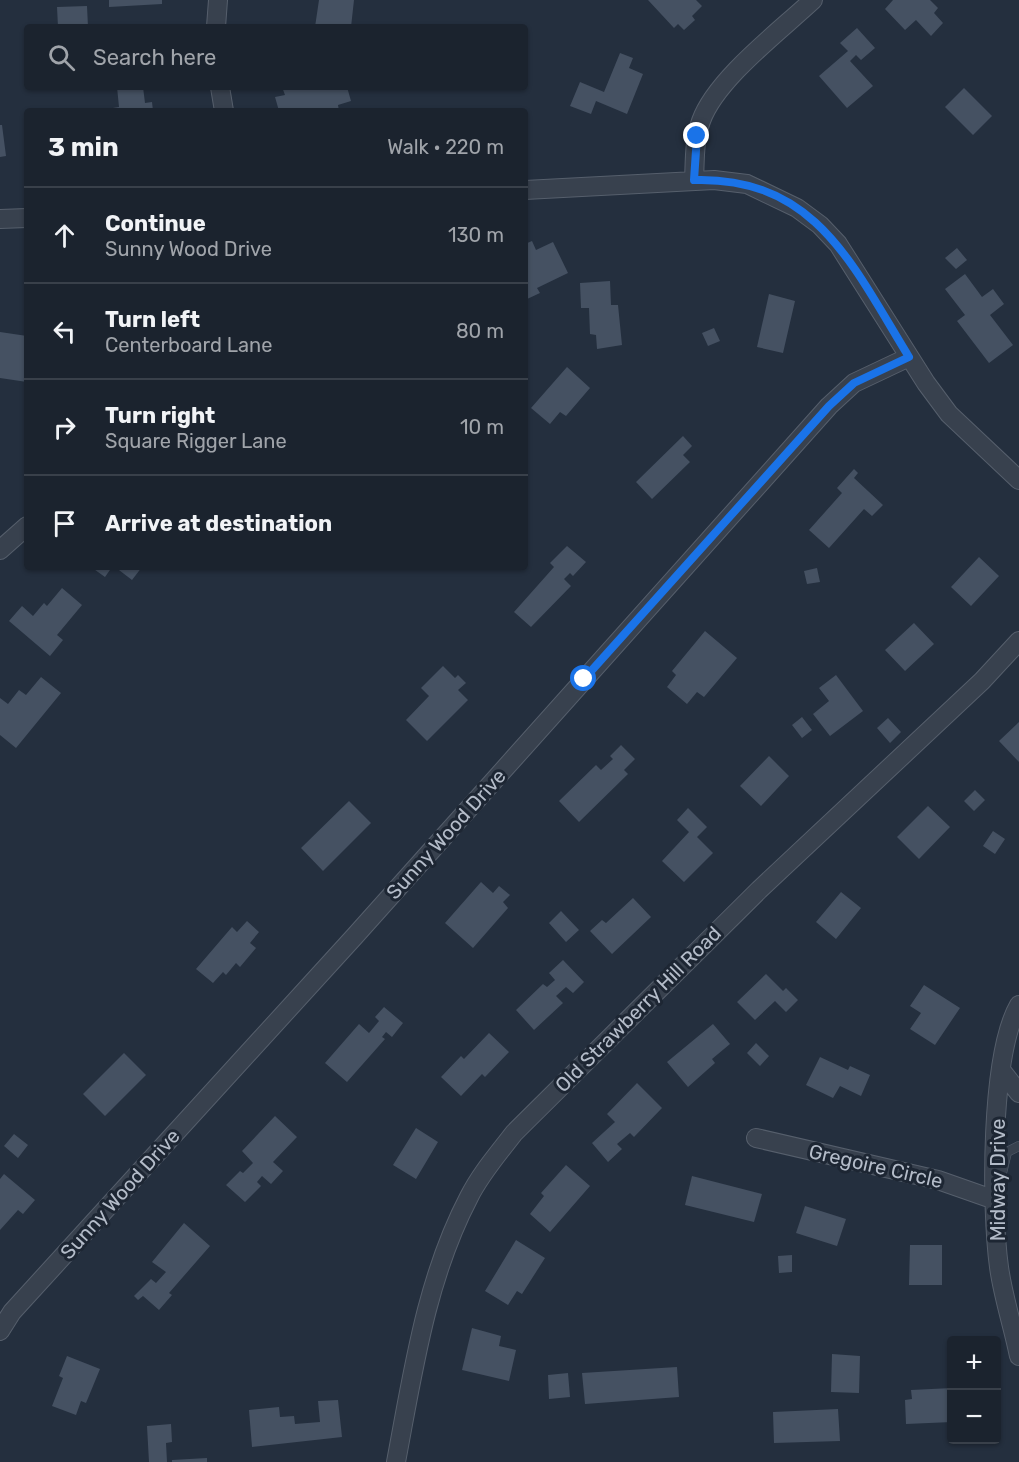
<!DOCTYPE html>
<html lang="en">
<head>
<meta charset="utf-8">
<style>
	body { margin:0; font-family:Rubik,sans-serif; background:#282f3a; color:#f1f3f6 }
	.controls { position:absolute; right:18px; bottom:18px; display:grid; overflow:hidden; border-radius:6px; box-shadow:0 2px 4px #0004 }
	.controls button { width:54px; height:54px; display:grid; place-items:center; padding:0; border:0; border-bottom:2px solid #39404a; background:#1b232e; color:#f1f3f6; font:30px sans-serif }
	.stop { position:absolute; width:18px; height:18px; margin:-14px; border:4px solid #1a73e8; border-radius:50%; background:#fff }
	.stop.end { background:#1a73e8; border-color:#fff; box-shadow:0 2px 6px #0008 }
	.list { margin:0; padding:0; list-style:none }
	h2 { display:flex; justify-content:space-between; align-items:center; height:78px; margin:0; padding:0 24px; font-size:26px }
	h2 small { font-size:20px; font-weight:400; color:#a0a4aa }
	.list li { display:grid; grid-template-columns:39px 1fr auto; gap:18px; align-items:center; box-sizing:border-box; height:96px; padding:0 24px; border-top:2px solid #39404a }
	.list b { display:block; font-size:22px; white-space:nowrap }
	.list p { margin:0; font-size:20px; white-space:nowrap; color:#a0a4aa }
	.list em { font-size:20px; font-style:normal; color:#a0a4aa }
	.icon { flex:none; width:33px; height:33px; fill:none; stroke:currentColor; stroke-width:2; stroke-linecap:round; stroke-linejoin:round }
	.map { position:relative; flex:none; width:1019px; height:1462px; overflow:hidden }
	.search { position:absolute; background:#1b232e; box-shadow:0 2px 4px #0004; left:24px; top:24px; width:504px; height:66px; display:flex; align-items:center; gap:15px; box-sizing:border-box; padding:0 21px; border-radius:6px; color:#a0a4aa; font-size:22px }
	.panel { position:absolute; background:#1b232e; box-shadow:0 2px 4px #0004; left:24px; top:108px; width:504px; height:462px; border-radius:6px }
	.map>svg:first-child { display:block }
</style>
</head>
<body>
<div class="map">
<svg width="1019" height="1462" viewBox="0 0 1019 1462">
	<rect width="100%" height="100%" fill="#242f3e"/>
	<!-- building -->
	<path fill="#455162" d="M109,0H162V4L109,7Z
		M319,0H354L351,27H315Z
		M648,0H696L702,6L692,16L695,20L684,30L678,24L674,28Z
		M893,0H930L938,8L934,13L943,23L931,36L916,20L905,30L885,9Z
		M87,6L88,27H58L57,7Z
		M857,28L875,48L861,60L856,55L850,61L873,86L847,108L819,76L848,51L840,43Z
		M620,53L633,58L629,68L643,74L627,114L596,101L591,114L570,106L580,82L604,92Z
		M117,87H143L145,103L152,102L153,111H94L119,107Z
		M282,87H347L351,101L338,105L339,111H279L275,97L285,95Z
		M964,88L992,116L973,135L945,107Z
		M0,125H2L6,156L0,157Z
		M532,241L536,250L553,242L568,273L537,288L540,293L525,300V244Z
		M957,248L967,260L956,269L945,258Z
		M965,274L982,297L993,289L1004,304L990,315L1013,345L989,363L957,321L965,315L945,289Z
		M610,281L611,305H618L622,345L597,349L596,335L590,334L589,308H581L580,283Z
		M769,294L795,301L783,353L757,347Z
		M714,328L720,341L708,346L702,333Z
		M0,332L27,336V382L0,378Z
		M567,367L590,388L566,416L560,412L550,424L531,408Z
		M683,436L692,446L683,455L690,462L652,499L636,482Z
		M854,469L858,473L854,478L883,505L872,516L864,509L829,548L809,530L842,493L837,488Z
		M567,546L586,562L573,576L570,573L564,579L571,586L531,627L514,612L554,567L550,563Z
		M979,557L999,576L971,606L951,587Z
		M91,567H112L105,577Z
		M115,567H142L132,580Z
		M817,568L820,582L807,584L804,571Z
		M62,588L82,605L57,635L63,640L50,656L9,621L22,606L33,616L44,603L47,606Z
		M914,623L934,644L905,671L885,650Z
		M705,631L737,658L704,697L697,692L687,704L667,687L676,675L672,671Z
		M443,666L455,678L458,675L466,683L458,690L468,700L427,741L406,720L429,696L421,688Z
		M836,675L863,711L830,736L813,714L829,701L819,688Z
		M41,677L61,693L16,748L0,735V698L8,704L19,690L26,695Z
		M802,717L812,730L802,738L792,725Z
		M888,718L901,732L890,743L877,728Z
		M1019,722V762L999,741Z
		M621,745L635,759L624,770L628,774L579,822L559,801L596,765L601,770L613,759L610,756Z
		M769,756L789,776L761,806L740,786Z
		M975,790L985,800L974,811L964,801Z
		M349,801L371,823L323,871L301,848Z
		M928,806L950,827L919,859L897,837Z
		M688,808L707,827L697,837L713,853L684,882L662,861L689,832L677,820Z
		M993,831L1005,839L995,854L983,846Z
		M481,882L493,893L499,886L510,895L503,902L508,908L473,948L445,923Z
		M841,892L861,908L836,939L816,922Z
		M633,898L651,917L612,954L590,931L602,920L606,923Z
		M561,911L579,930L566,942L549,923Z
		M247,921L259,932L250,943L256,948L240,967L236,963L226,975L223,972L213,983L196,969L232,927L237,932Z
		M563,960L584,982L573,993L566,987L556,996L563,1003L534,1030L516,1010L543,984L547,987L555,980L549,973Z
		M766,974L783,991L786,988L798,1000L786,1012L775,1001L755,1020L737,1002Z
		M924,985L960,1008L935,1045L910,1029L921,1013L910,1006Z
		M384,1007L403,1023L392,1037L386,1032L382,1037L385,1039L347,1082L325,1063L359,1024L369,1033L379,1021L375,1017Z
		M713,1024L730,1044L712,1059L715,1063L688,1087L667,1062Z
		M489,1033L509,1052L485,1077L482,1074L461,1096L441,1077L461,1056L464,1059Z
		M756,1043L769,1056L760,1066L747,1053Z
		M124,1053L146,1075L105,1116L83,1094Z
		M820,1057L848,1070L850,1066L870,1075L861,1096L840,1086L833,1098L806,1085Z
		M637,1083L662,1108L634,1137L630,1133L617,1144L622,1149L608,1162L592,1143L615,1122L607,1114Z
		M275,1116L297,1137L273,1162L283,1171L271,1184L262,1176L257,1182L261,1186L245,1202L226,1185L240,1171L243,1173L253,1163L242,1151Z
		M416,1128L438,1142L416,1179L393,1165Z
		M14,1134L28,1145L18,1158L4,1146Z
		M566,1165L590,1186L550,1232L530,1214L544,1196L541,1193Z
		M4,1174L35,1200L23,1214L18,1210L0,1230V1179Z
		M692,1176L762,1194L754,1222L685,1205Z
		M805,1206L846,1219L837,1246L796,1233Z
		M184,1223L210,1246L169,1293L172,1295L159,1310L143,1296L138,1300L134,1296L151,1279L156,1283L166,1272L152,1262Z
		M516,1240L545,1258L522,1294L517,1291L508,1305L485,1291Z
		M910,1245H942V1285H909Z
		M792,1255V1272L779,1273L778,1256Z
		M472,1328L501,1336L499,1346L516,1350L509,1381L462,1370Z
		M832,1354L860,1356L859,1393L831,1392Z
		M67,1356L100,1369L86,1403L81,1401L76,1415L52,1406L63,1378L59,1376Z
		M677,1367L679,1397L585,1404L582,1373Z
		M568,1373L570,1397L549,1399L548,1375Z
		M952,1388V1422L906,1424L905,1400L912,1399L911,1390Z
		M338,1400L342,1437L252,1447L249,1410L279,1407L280,1417L294,1416L295,1424L320,1422L318,1401Z
		M838,1409L840,1441L774,1443L773,1412Z
		M171,1424L172,1442L166,1443L167,1462H149L147,1426Z
		M207,1458V1462H172V1460Z"/>
	<g fill="none" stroke-linecap="round" stroke-linejoin="round">
		<!-- service casing -->
		<g stroke="#565f6c" stroke-width="10">
			<path id="service" d="M1001,1177L1007,1152L1019,1146"/>
		</g>
		<!-- minor casing -->
		<g stroke="#565f6c" stroke-width="20">
			<path id="minor" d="M216,27L218,0
				M220,87L224,111
				M694,180C695,161 694,140 701,121C716,79 780,31 813,0
				M525,190L714,180L747,184L797,208L820,225L838,244L926,383L949,414L1019,480
				M0,219L27,218
				M0,550L27,526
				M1019,1005C990,1055 991,1208 999,1267C1003,1297 1013,1326 1019,1356
				M1001,1070L1019,1093
				M756,1138L938,1180L995,1200
				M0,1331L12,1312L354,937L829,406L854,383L909,357
				M396,1462C413,1372 426,1279 469,1197C481,1173 498,1154 514,1133L759,890L982,681L1019,641"/>
		</g>
		<!-- service -->
		<use href="#service" stroke="#38414e" stroke-width="9"/>
		<!-- minor -->
		<use href="#minor" stroke="#38414e" stroke-width="18"/>
	</g>
	<g fill="none" stroke-linecap="round" stroke-linejoin="round">
		<!-- route -->
		<path stroke="#1a73e8" stroke-width="8" d="M584,679L829,406L854,383L909,357C854,268 816,176 694,180L697,136"/>
	</g>
	<g text-anchor="middle" stroke-width="6" stroke-linejoin="round" paint-order="stroke">
		<!-- street labels -->
		<g font-size="20" fill="#b4bcc9" stroke="#1d2633">
			<text transform="translate(446 834) rotate(-48)" y="7">Sunny Wood Drive</text>
			<text transform="translate(638 1009) rotate(-45)" y="7">Old Strawberry Hill Road</text>
			<text transform="translate(876 1166) rotate(13)" y="7">Gregoire Circle</text>
			<text transform="translate(998 1180) rotate(-90)" y="7">Midway Drive</text>
			<text transform="translate(120 1194) rotate(-48)" y="7">Sunny Wood Drive</text>
		</g>
	</g>
</svg>
<div class="controls">
<button>+</button>
<button>−</button>
</div>
<div class="stop" style="left:584px;top:679px"></div>
<div class="stop end" style="left:697px;top:136px"></div>
<div class="search"><svg class="icon" aria-label="search" viewBox="0 0 24 24"><circle cx="10" cy="10" r="6"/><path d="M15 15l6 6"/></svg>Search here</div>
<section class="panel">
<h2>3 min<small>Walk · 220 m</small></h2>
<ul class="list">
<li><svg class="icon" aria-label="ahead" viewBox="0 0 24 24"><path d="M12 20V5M6 11l6-6 6 6"/></svg><div><b>Continue</b><p>Sunny Wood Drive</p></div><em>130 m</em></li>
<li><svg class="icon" aria-label="left" viewBox="0 0 24 24"><path d="M17 20v-9H6M10 6l-5 5 5 5"/></svg><div><b>Turn left</b><p>Centerboard Lane</p></div><em>80 m</em></li>
<li><svg class="icon" aria-label="right" viewBox="0 0 24 24"><path d="M7 20v-9h11M14 6l5 5-5 5"/></svg><div><b>Turn right</b><p>Square Rigger Lane</p></div><em>10 m</em></li>
<li><svg class="icon" aria-label="arrive" viewBox="0 0 24 24"><path d="M6 21V4h12l-3 4 3 4H6"/></svg><div><b>Arrive at destination</b></div></li>
</ul>
</section>
</div>
</body>
</html>
